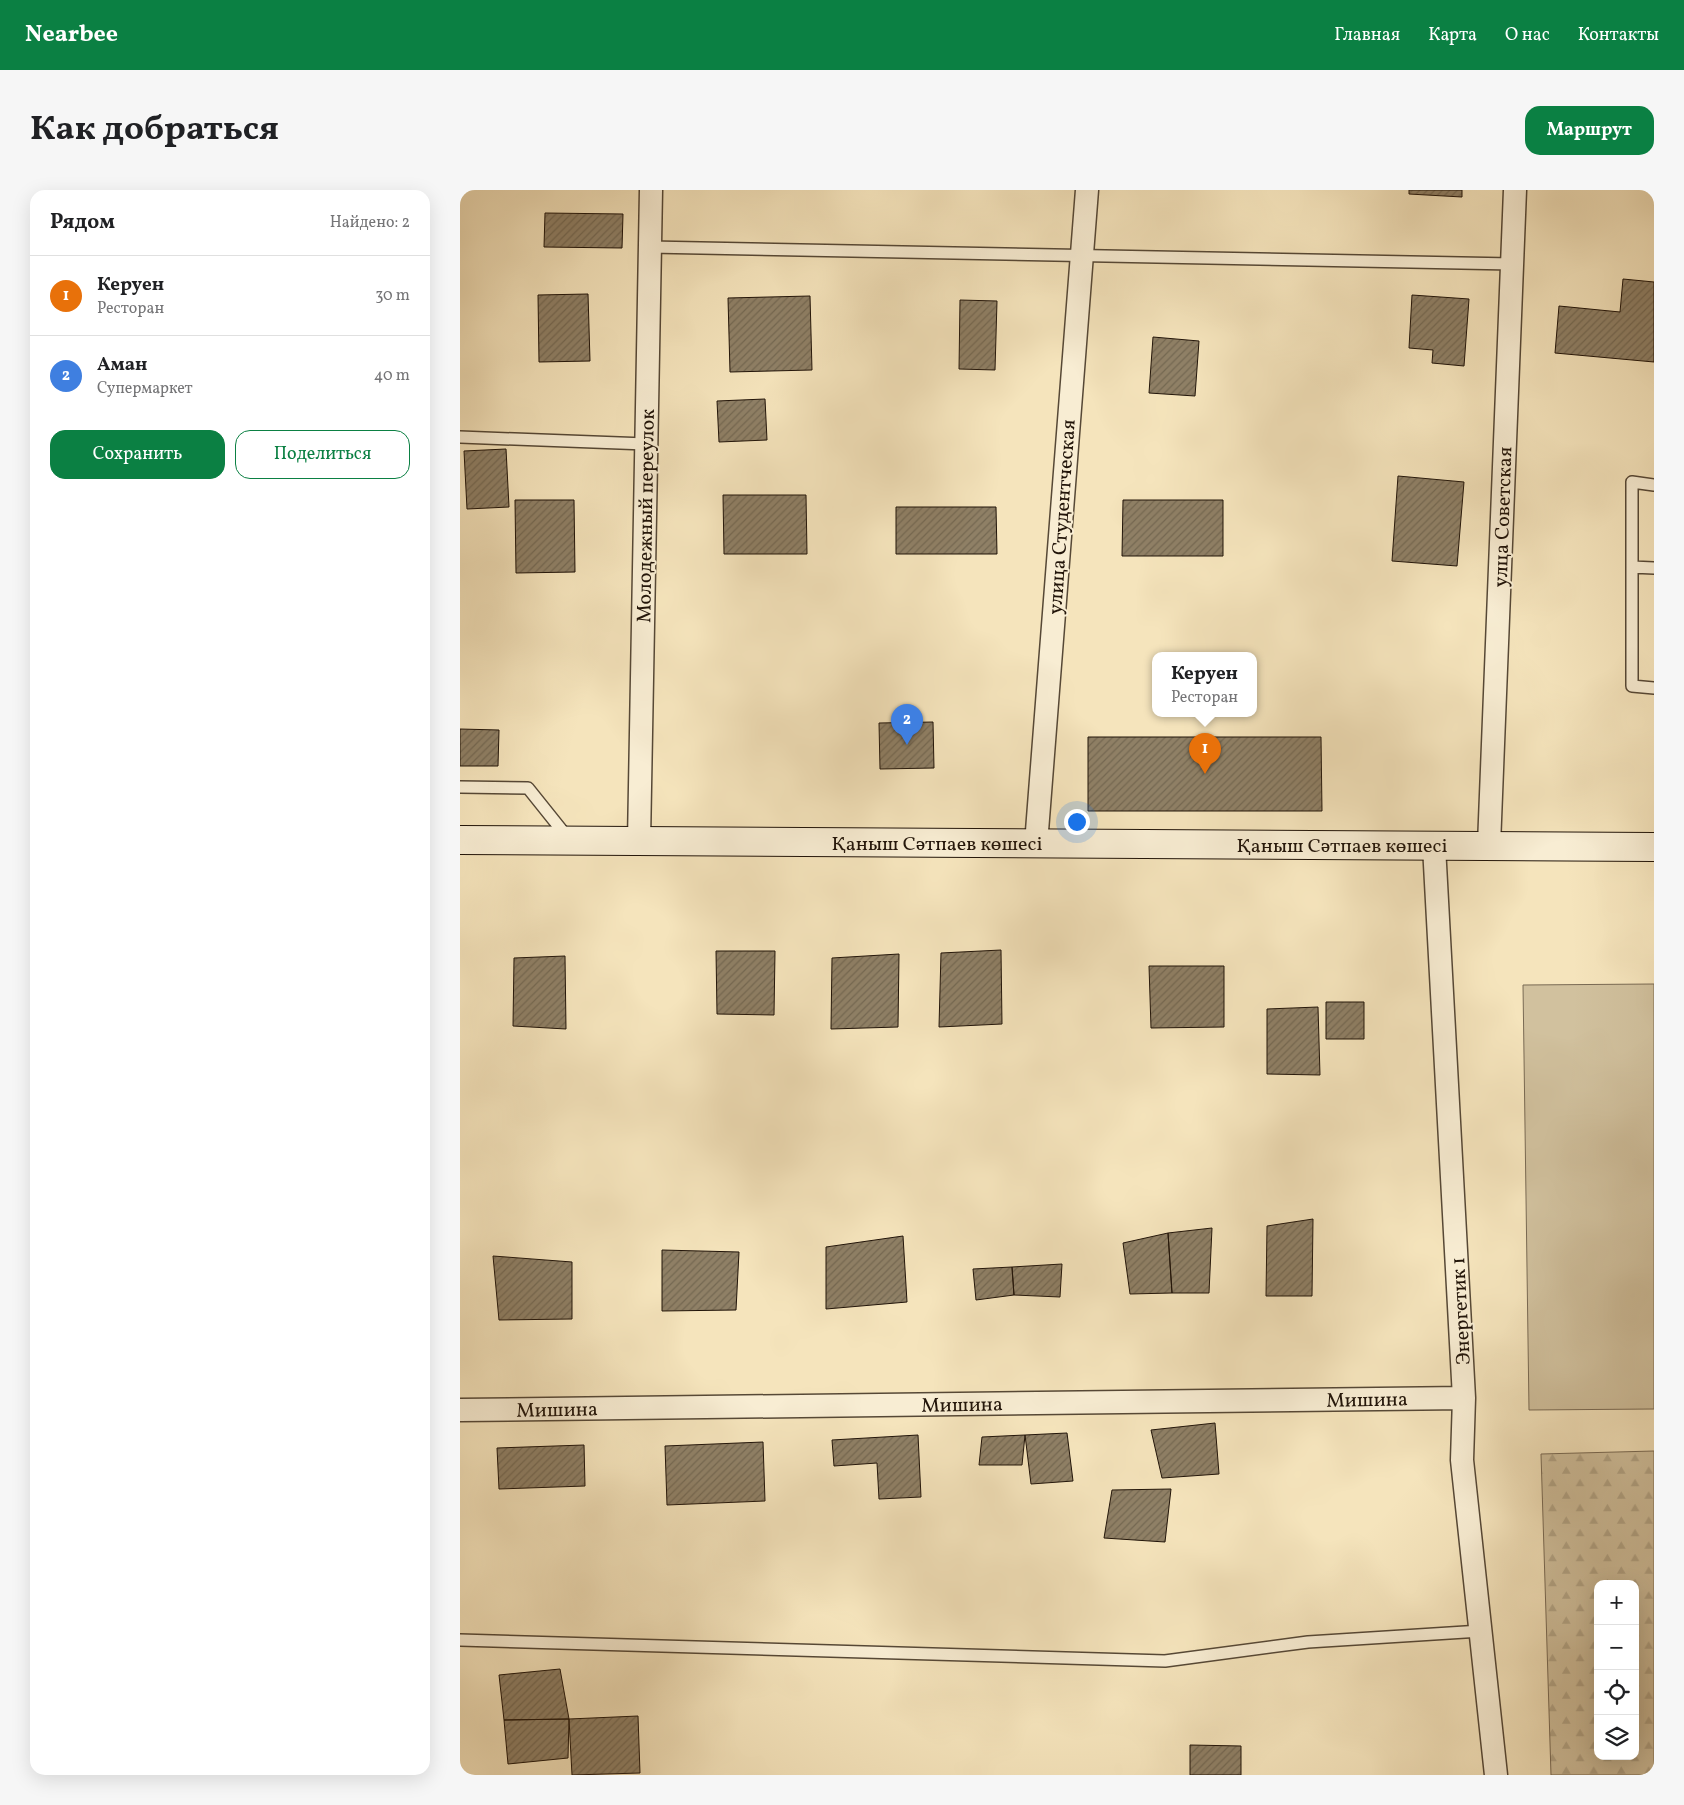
<!DOCTYPE html>
<html lang="ru">
<head>
<meta charset="utf-8">
<style>
	body { margin:0; font-family:Vollkorn,serif; background:#f6f6f6; color:#202124 }
	.controls { position:absolute; right:15px; bottom:15px; display:grid; overflow:hidden; border-radius:10px; box-shadow:0 5px 20px #0002 }
	.controls button { width:45px; height:45px; display:grid; place-items:center; padding:0; border:0; border-bottom:1px solid #e0e0e0; background:#fff; color:#202124; font:25px sans-serif }
	.you { position:absolute; left:616px; top:631px; width:18px; height:18px; margin:-12px; border:4px solid #fff; border-radius:50%; background:#1a73e8; box-shadow:0 0 0 8px #1a73e833 }
	.badge { display:grid; place-items:center; width:32px; height:32px; border-radius:50%; background:#0b8043; color:#fff; font-size:16px; font-weight:700 }
	.pin { position:absolute; translate:-50% -41px; filter:drop-shadow(0 1px 2px #0008) }
	.pin::after { content:''; position:absolute; top:26px; width:18px; height:15px; background:inherit; clip-path:polygon(0 0,100% 0,50% 100%) }
	.popup { position:absolute; left:692px; top:462px; width:105px; height:65px; box-sizing:border-box; display:grid; place-content:center; border-radius:10px; background:#fff; filter:drop-shadow(0 1px 4px #0005); font-size:16px; white-space:nowrap; color:#757577 }
	.popup b { font-size:19px; color:#202124 }
	.popup::after { content:''; position:absolute; left:50%; top:100%; margin-left:-10px; border:10px solid transparent; border-top-color:#fff }
	.list { margin:0; padding:0; list-style:none }
	h2 { display:flex; justify-content:space-between; align-items:center; height:65px; margin:0; padding:0 20px; font-size:21px }
	h2 small { font-size:16px; font-weight:400; color:#757577 }
	.list li { display:grid; grid-template-columns:32px 1fr auto; gap:15px; align-items:center; box-sizing:border-box; height:80px; padding:0 20px; border-top:1px solid #e0e0e0 }
	.list b { display:block; font-size:19px; white-space:nowrap }
	.list p { margin:0; font-size:16px; white-space:nowrap; color:#757577 }
	.list em { font-size:16px; font-style:normal; color:#757577 }
	.actions { display:flex; gap:10px; padding:15px 20px }
	.actions a { flex:1; padding:11px 0; border:1px solid #0b8043; border-radius:15px; text-align:center; font-size:18px; color:#0b8043 }
	.actions .main { background:#0b8043; color:#fff }
	.icon { flex:none; width:28px; height:28px; fill:none; stroke:currentColor; stroke-width:2; stroke-linecap:round; stroke-linejoin:round }
	.map { position:relative; flex:none; width:1194px; height:1585px; overflow:hidden; border-radius:15px }
	header { display:flex; align-items:center; gap:30px; box-sizing:border-box; height:70px; padding:0 25px; background:#0b8043; color:#fff }
	header strong { font-size:24px }
	nav { display:flex; gap:28px; margin-inline-start:auto; font-size:18px }
	.intro { display:flex; align-items:center; justify-content:space-between; box-sizing:border-box; height:120px; padding:0 30px }
	h1 { margin:0; font-size:35px }
	.button { padding:12px 22px; border-radius:15px; background:#0b8043; color:#fff; font-size:18px; font-weight:700 }
	main { display:flex; gap:30px; padding:0 30px }
	aside { flex:1; background:#fff; border-radius:15px; box-shadow:0 5px 20px #0002 }
	.map>svg:first-child { display:block }
</style>
</head>
<body>
<header>
<strong>Nearbee</strong>
<nav><a>Главная</a><a>Карта</a><a>О нас</a><a>Контакты</a></nav>
</header>
<div class="intro"><h1>Как добраться</h1><a class="button">Маршрут</a></div>
<main>
<aside>
<h2>Рядом<small>Найдено: 2</small></h2>
<ul class="list">
<li><span class="badge" style="background:#e8710a">1</span><div><b>Керуен</b><p>Ресторан</p></div><em>30 m</em></li>
<li><span class="badge" style="background:#3f7fe0">2</span><div><b>Аман</b><p>Супермаркет</p></div><em>40 m</em></li>
</ul>
<div class="actions"><a class="main">Сохранить</a><a>Поделиться</a></div>
</aside>
<div class="map">
<svg width="1194" height="1585" viewBox="0 0 1194 1585">
	<defs>
		<pattern id="forest-firs" width="22" height="20" patternUnits="userSpaceOnUse" patternTransform="scale(1.25)"><rect width="22" height="20" fill="#d1c19e"/><path d="M5 1l3.5 6h-7zM16 11l3.5 6h-7z" fill="#b3a587"/></pattern>
		<pattern id="building-hatch" width="6" height="6" patternUnits="userSpaceOnUse" patternTransform="scale(1.25)"><rect width="6" height="6" fill="#8f8066"/><path d="M-1 1l2-2M0 6l6-6M5 7l2-2" fill="none" stroke="#746852"/></pattern>
	</defs>
	<rect width="100%" height="100%" fill="#f5e4bc"/>
	<filter id="stains"><feTurbulence type="fractalNoise" baseFrequency=".004" numOctaves="4"/><feColorMatrix values="0 0 0 0 .2 0 0 0 0 .09 0 0 0 0 .02 0 0 0 .5 -.17"/></filter>
	<radialGradient id="worn" r=".72"><stop offset=".6" stop-color="#630" stop-opacity="0"/><stop offset="1" stop-color="#630" stop-opacity=".3"/></radialGradient>
	<!-- green -->
	<path fill="#d1c19e" stroke="#796a54" d="M1194,794V1219L1069,1220L1063,795Z"/>
	<!-- forest -->
	<path fill="url(#forest-firs)" stroke="#796a54" fill-rule="evenodd" d="M1194,1261V1585H1091L1081,1264ZM1138,1394H1175V1566H1138Z"/>
	<!-- building -->
	<path fill="url(#building-hatch)" stroke="#211409" d="M949,0H1002V7L949,4Z
		M85,23L163,24L162,58L84,57Z
		M1163,89L1194,92V172L1095,163L1099,116L1160,122Z
		M128,104L130,171L79,172L78,105Z
		M952,105L1009,109L1004,176L972,173L973,160L949,158Z
		M350,106L352,180L270,182L268,108Z
		M500,110L537,111L535,180L499,179Z
		M693,147L739,151L735,206L689,203Z
		M305,209L307,250L259,252L257,211Z
		M46,259L49,317L7,319L4,261Z
		M938,286L1004,292L997,376L932,371Z
		M263,305H346L347,364H264Z
		M55,310H114L115,382L56,383Z
		M663,310H763V366H662Z
		M436,317H536L537,364H436Z
		M473,532L474,578L420,579L419,533Z
		M0,539L39,540L38,576H0Z
		M628,547H861L862,621H628Z
		M541,760L542,834L479,837L481,763Z
		M256,761H315L314,825L257,824Z
		M439,764L438,837L371,839L372,768Z
		M105,766L106,839L53,836L54,768Z
		M689,776H764V837L691,838Z
		M866,812H904V849H866Z
		M858,817L860,885L807,884V819Z
		M853,1029L852,1106H806L807,1036Z
		M752,1038L749,1103H712L708,1043Z
		M708,1043L712,1103L670,1104L663,1053Z
		M443,1046L447,1112L366,1119V1057Z
		M202,1060L279,1062L276,1120L202,1121Z
		M33,1066L112,1072V1129L39,1130Z
		M602,1074L600,1107L554,1105L552,1077Z
		M552,1077L554,1105L516,1110L513,1079Z
		M755,1233L759,1284L702,1288L691,1240Z
		M607,1243L613,1291L571,1294L565,1245Z
		M458,1245L461,1307L419,1309L417,1273L374,1276L372,1250Z
		M565,1245L562,1275H519L522,1247Z
		M303,1252L305,1311L207,1315L205,1256Z
		M124,1255L125,1296L39,1299L37,1258Z
		M711,1299L705,1352L644,1348L652,1300Z
		M100,1479L109,1529L44,1530L39,1485Z
		M178,1526L180,1583L112,1585L109,1529Z
		M109,1529L108,1568L48,1574L44,1530Z
		M730,1555L781,1556V1585H730Z"/>
	<g fill="none" stroke-linecap="round" stroke-linejoin="round">
		<!-- lane casing -->
		<g stroke="#564836" stroke-width="14">
			<path id="lane" d="M190,57L1052,74
				M0,247L186,254
				M1194,295L1172,292V496L1194,498
				M1172,377L1194,378
				M0,597L68,598L108,648
				M0,1450L705,1471L848,1452L1021,1441"/>
		</g>
		<!-- street casing -->
		<g stroke="#564836" stroke-width="25">
			<path id="street" d="M179,651L191,0
				M576,654L627,0
				M1029,655L1055,0
				M974,656L1004,1208L1002,1270L1036,1585
				M0,1220L1004,1208"/>
		</g>
		<!-- secondary casing -->
		<g stroke="#211409" stroke-width="30">
			<path id="secondary" d="M0,650L1194,657"/>
		</g>
		<!-- lane -->
		<use href="#lane" stroke="#f8edd3" stroke-width="11"/>
		<!-- street -->
		<use href="#street" stroke="#f8edd3" stroke-width="22"/>
		<!-- secondary -->
		<use href="#secondary" stroke="#f8edd3" stroke-width="28"/>
	</g>
	<g text-anchor="middle" stroke-width="4" stroke-linejoin="round" paint-order="stroke">
		<!-- street labels -->
		<g font-size="20" fill="#211409" stroke="#f8edd3">
			<text transform="translate(185 326) rotate(-89)" y="7">Молодежный переулок</text>
			<text transform="translate(601 327) rotate(-86)" y="7">улица Студентческая</text>
			<text transform="translate(1042 327) rotate(-88)" y="7">улца Советская</text>
			<text x="477" y="660">Қаныш Сәтпаев көшесі</text>
			<text x="882" y="662">Қаныш Сәтпаев көшесі</text>
			<text transform="translate(1000 1121) rotate(-93)" y="7">Энергетик 1</text>
			<text transform="translate(907 1209) rotate(-1)" y="7">Мишина</text>
			<text transform="translate(502 1214) rotate(-1)" y="7">Мишина</text>
			<text transform="translate(97 1219) rotate(-1)" y="7">Мишина</text>
		</g>
	</g>
	<rect width="100%" height="100%" filter="url(#stains)"/>
	<rect width="100%" height="100%" fill="url(#worn)"/>
</svg>
<div class="controls">
<button>+</button>
<button>−</button>
<button><svg class="icon" aria-label="locate" viewBox="0 0 24 24"><circle cx="12" cy="12" r="6"/><path d="M12 2v4M12 18v4M2 12h4M18 12h4"/></svg></button>
<button><svg class="icon" aria-label="layers" viewBox="0 0 24 24"><path d="M12 4l9 5-9 5-9-5zM3 14l9 5 9-5"/></svg></button>
</div>
<div class="you"></div>
<div class="pin badge" style="left:745px;top:584px;background:#e8710a">1</div>
<div class="popup"><b>Керуен</b>Ресторан</div>
<div class="pin badge" style="left:447px;top:555px;background:#3f7fe0">2</div>
</div>
</main>
</body>
</html>
